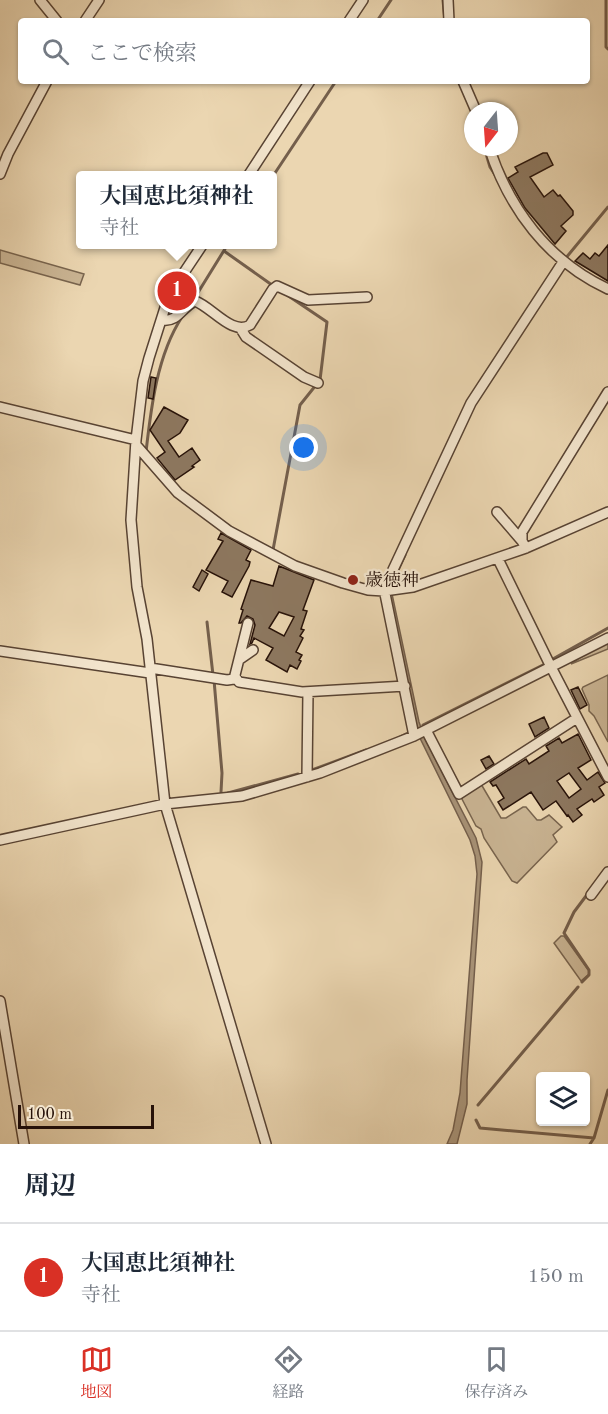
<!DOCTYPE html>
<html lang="ja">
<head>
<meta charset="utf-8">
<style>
	body { margin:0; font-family:"Old Standard TT","Noto Serif JP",serif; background:#f6f6f7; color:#1f2937 }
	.controls { position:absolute; right:18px; bottom:18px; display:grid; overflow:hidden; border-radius:6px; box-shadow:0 2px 4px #0004 }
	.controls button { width:54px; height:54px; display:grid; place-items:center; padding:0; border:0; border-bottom:2px solid #e0e1e3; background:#fff; color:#1f2937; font:30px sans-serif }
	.compass { position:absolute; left:464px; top:102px; width:54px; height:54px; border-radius:50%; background:#fff; box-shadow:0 2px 4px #0004; rotate:197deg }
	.scale { position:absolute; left:18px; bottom:15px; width:136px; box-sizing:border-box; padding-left:6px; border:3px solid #271209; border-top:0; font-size:16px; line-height:21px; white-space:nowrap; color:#271209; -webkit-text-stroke:4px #f2e4cc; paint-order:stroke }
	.you { position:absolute; left:304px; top:448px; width:21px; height:21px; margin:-15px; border:4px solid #fff; border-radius:50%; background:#1a73e8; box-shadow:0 0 0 9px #1a73e833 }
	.badge { display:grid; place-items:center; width:39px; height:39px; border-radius:50%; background:#d93025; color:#fff; font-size:20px; font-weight:700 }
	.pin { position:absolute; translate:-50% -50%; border:3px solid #fff; box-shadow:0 2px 6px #0006 }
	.popup { position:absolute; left:76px; top:171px; width:201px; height:78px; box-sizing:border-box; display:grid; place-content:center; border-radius:6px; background:#fff; filter:drop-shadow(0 2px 4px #0005); font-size:20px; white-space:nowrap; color:#747a83 }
	.popup b { font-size:22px; color:#1f2937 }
	.popup::after { content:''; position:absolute; left:50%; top:100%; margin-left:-12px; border:12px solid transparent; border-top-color:#fff }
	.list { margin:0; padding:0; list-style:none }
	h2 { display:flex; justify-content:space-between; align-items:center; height:78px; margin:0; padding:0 24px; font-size:26px }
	h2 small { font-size:20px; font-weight:400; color:#747a83 }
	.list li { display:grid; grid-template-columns:39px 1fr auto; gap:18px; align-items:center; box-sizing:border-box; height:108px; padding:0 24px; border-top:2px solid #e0e1e3 }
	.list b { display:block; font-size:22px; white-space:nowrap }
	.list p { margin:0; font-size:20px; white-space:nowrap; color:#747a83 }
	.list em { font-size:20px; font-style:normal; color:#747a83 }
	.icon { flex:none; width:33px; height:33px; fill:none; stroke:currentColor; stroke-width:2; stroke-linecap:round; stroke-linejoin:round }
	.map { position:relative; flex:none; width:608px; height:1144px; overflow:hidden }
	.search { position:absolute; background:#fff; box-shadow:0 2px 4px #0004; left:18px; right:18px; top:18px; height:66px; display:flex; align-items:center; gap:15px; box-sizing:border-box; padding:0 21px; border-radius:6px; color:#747a83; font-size:22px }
	.sheet { height:186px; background:#fff }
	nav { display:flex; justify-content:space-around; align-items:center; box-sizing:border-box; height:84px; border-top:2px solid #e0e1e3; background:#fff; font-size:16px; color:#747a83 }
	nav a { display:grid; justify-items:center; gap:3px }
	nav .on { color:#d93025 }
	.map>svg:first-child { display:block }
</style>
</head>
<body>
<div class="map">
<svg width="608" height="1144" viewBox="0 0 608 1144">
	<rect width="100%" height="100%" fill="#ebd6b1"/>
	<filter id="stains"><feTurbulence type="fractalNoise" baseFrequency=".00333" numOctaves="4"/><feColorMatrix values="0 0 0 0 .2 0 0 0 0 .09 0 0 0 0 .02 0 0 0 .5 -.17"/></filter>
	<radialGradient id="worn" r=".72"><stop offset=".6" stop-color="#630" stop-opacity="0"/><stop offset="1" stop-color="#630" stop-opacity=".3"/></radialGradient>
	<!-- green -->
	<path fill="#cab594" stroke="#78644e" stroke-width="1.5" d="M0,250L84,274L80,285L0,263Z
		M608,643V649L571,664L581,657Z
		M608,675V742L594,716L589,711V705L582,689L583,687Z
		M481,784L501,818H506L523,807H526L537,820H541L549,815L562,827L553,835L557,842L517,883L512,881L484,838L481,829L476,826L462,799V796Z
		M561,936H564L589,971V974L581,981L554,943Z"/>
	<!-- water -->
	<path fill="#a89378" stroke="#745f4c" stroke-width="1.5" d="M392,594L419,722L426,741L476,838L482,862L467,1080V1104L457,1144H447L453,1130L460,1093L477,874L475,856L470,840L416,730L389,595Z"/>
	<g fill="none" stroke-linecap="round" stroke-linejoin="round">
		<!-- stream -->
		<path stroke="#745f4c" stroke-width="3" d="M443,0L445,21
			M606,0V47L608,49
			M377,21L391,0
			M484,147L490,167L497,178
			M273,176L336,81
			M224,251L272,285
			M565,259L608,207
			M194,299L228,244
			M146,452C151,408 157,355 182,317
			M273,550L300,405L320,380L327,322L287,295
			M392,585L421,580
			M390,587L405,555
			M207,622L213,675
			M551,660L608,628
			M214,680L222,773L221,792
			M423,725L545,664
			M398,738L410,732
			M312,770L366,750
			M228,793L298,774
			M582,982L589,975V970L564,933L574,912L589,892
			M478,1105L578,987
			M476,1120L480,1128L594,1138
			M590,1144L594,1138L608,1090"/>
	</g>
	<!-- building -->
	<path fill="#8d7860" stroke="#271209" stroke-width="1.5" fill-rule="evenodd" d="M543,153H547L553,165L530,177L544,197L553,190L558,196L560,195L573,211V215L561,226L566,231L555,244L525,208L508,178L518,172L515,167Z
		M608,245V281L575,261L583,253L590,259L595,253L599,256Z
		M151,377L156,378L153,399L148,398Z
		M164,407L188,420L180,433L168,441L179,457L192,448L200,460L192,466L194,467L175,480L157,458L165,452L150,430Z
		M221,533L251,550L246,560L250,562L249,566L232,597L222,592L228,581L206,570L223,541L218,539Z
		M279,566L314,580L303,610L307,611L301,629L304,630L300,636L303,638L296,652L302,655L299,660L301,661L297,669L290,665L287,672L266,660L273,648L254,638L252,643L250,644L255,625L253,619L247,616L241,623H239L243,610L241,609L251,580L273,586ZM279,612L294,617L284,636L269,628Z
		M202,570L208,574L199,591L193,587Z
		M578,687L587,705L580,709L571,690Z
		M544,717L549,728L535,737L529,724Z
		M578,734L591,760L578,768L587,780L598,772L605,783L599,787L604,795L594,802L592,799L577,809L582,815L573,822L568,815L567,816L556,801L543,810L531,792L503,810L498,802L504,798L496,785L493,786L490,782L526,759L529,764L549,751L546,746L559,738L562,743ZM569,773L581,789L569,798L557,781Z
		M489,756L494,764L486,769L481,760Z"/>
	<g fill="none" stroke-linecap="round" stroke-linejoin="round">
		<!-- minor casing -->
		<g stroke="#584333" stroke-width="12">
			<path id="minor" d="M40,0L57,21
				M448,0L449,21
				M85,21L99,0
				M349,21L363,0
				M463,81L476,111
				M489,147C509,209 548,261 608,289
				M0,174L8,154L47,81
				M248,176L310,81
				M203,244L169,295L149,358L143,381L136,440L131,520L137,587L147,639L165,804L266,1144
				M163,320C178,322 182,307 195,301C212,307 232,336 250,325L273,289L277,286L308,300L367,297
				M241,329L246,337L304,377L318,383
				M0,407L136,440
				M136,445L178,493L229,531L295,566L343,583L368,590L384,591L413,587L526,548L608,512
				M497,512L522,541
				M526,548L522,541V532L608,392
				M498,559L551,667L608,777
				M0,651L150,673
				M240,659L253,650
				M150,668L227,680L234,679L248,623
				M236,678L239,682L302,692L405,686
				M426,730L459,794L577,718
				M414,736L384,589L471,403L563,262
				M307,777L308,692
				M0,840L165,804L242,796L320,773L414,736L608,638
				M591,895L608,872
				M0,1001L24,1144"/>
		</g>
		<!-- minor -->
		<use href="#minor" stroke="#f2e4cc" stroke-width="9"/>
	</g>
	<!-- markers -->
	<circle fill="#8f2418" stroke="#f2e4cc" stroke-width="2" cx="353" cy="580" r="6"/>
	<g text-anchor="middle" stroke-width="4.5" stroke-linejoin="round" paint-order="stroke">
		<!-- poi labels -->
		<g font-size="18" fill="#271209" stroke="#f2e4cc" text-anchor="start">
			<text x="365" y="586">歳徳神</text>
		</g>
	</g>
	<rect width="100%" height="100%" filter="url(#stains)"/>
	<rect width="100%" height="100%" fill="url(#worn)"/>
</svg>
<div class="controls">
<button><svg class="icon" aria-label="layers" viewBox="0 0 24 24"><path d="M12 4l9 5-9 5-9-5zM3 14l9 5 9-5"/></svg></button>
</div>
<svg class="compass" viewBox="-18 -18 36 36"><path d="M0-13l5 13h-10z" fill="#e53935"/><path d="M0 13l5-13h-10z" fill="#747a83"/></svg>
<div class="scale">100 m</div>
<div class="you"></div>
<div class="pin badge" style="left:177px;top:291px">1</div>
<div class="popup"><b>大国恵比須神社</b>寺社</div>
<div class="search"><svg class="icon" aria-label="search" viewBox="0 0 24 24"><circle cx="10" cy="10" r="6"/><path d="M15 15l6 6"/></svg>ここで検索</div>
</div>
<section class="sheet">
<h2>周辺<small></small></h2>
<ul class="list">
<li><span class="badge">1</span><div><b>大国恵比須神社</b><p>寺社</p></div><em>150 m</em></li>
</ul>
</section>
<nav>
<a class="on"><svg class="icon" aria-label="map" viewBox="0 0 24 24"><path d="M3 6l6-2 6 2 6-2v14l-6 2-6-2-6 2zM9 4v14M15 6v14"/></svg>地図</a>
<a><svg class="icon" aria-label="directions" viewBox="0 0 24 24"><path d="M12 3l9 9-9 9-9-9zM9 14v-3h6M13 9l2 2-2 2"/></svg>経路</a>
<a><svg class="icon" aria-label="saved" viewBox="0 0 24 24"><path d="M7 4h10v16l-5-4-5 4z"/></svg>保存済み</a>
</nav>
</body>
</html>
